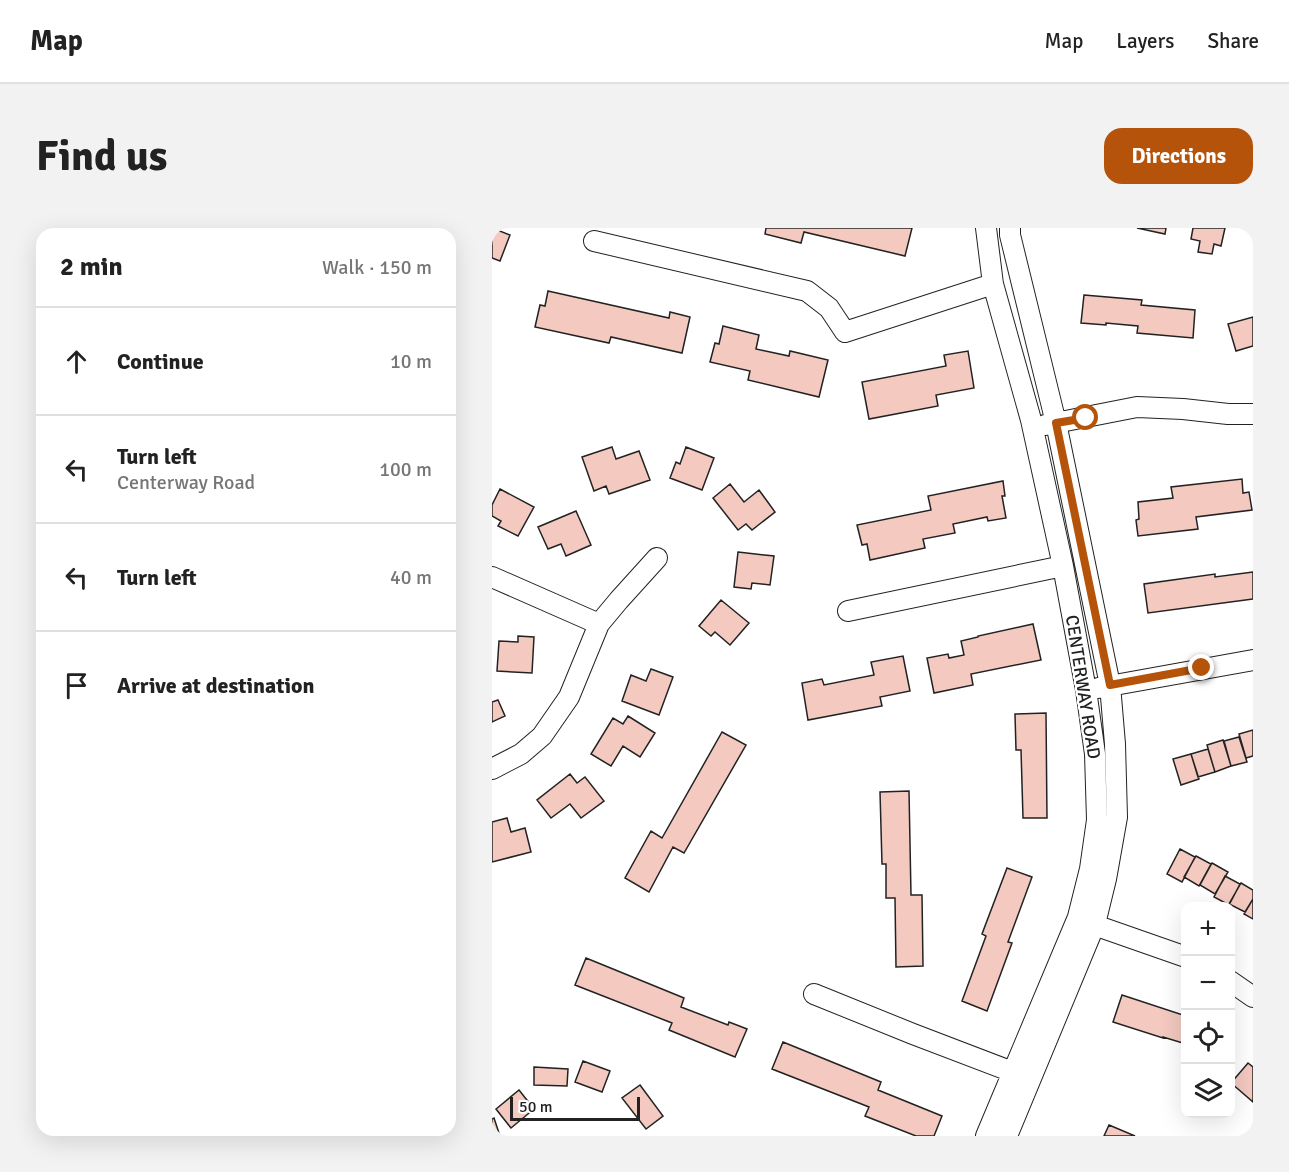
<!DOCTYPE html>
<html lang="en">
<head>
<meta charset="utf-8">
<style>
	body { margin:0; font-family:Signika,sans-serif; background:#f2f2f2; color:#222 }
	.controls { position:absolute; right:18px; bottom:18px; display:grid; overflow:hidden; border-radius:12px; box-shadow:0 6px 24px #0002 }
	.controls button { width:54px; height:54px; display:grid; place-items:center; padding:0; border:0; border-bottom:2px solid #e0e0e0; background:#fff; color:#222; font:30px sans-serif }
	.scale { position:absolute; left:18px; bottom:15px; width:130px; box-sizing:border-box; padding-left:6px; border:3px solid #222; border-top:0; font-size:16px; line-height:21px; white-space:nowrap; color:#222; -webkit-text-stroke:4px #fff; paint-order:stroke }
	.stop { position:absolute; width:18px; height:18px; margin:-14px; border:4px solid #b45309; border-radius:50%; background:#fff }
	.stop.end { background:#b45309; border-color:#fff; box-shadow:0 2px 6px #0008 }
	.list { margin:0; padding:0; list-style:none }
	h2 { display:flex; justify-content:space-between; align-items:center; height:78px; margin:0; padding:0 24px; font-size:26px }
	h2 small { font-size:20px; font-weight:400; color:#767676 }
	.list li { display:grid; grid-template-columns:39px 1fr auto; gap:18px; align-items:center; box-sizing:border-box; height:108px; padding:0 24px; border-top:2px solid #e0e0e0 }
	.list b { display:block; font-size:22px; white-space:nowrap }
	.list p { margin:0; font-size:20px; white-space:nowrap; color:#767676 }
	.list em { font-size:20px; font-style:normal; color:#767676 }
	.icon { flex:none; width:33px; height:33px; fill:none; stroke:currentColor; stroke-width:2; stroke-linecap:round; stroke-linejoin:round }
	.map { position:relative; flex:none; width:761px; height:908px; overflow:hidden; border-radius:18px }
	header { display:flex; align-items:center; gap:36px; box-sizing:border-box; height:84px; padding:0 30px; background:#fff; border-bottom:2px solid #e0e0e0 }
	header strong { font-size:28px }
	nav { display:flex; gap:33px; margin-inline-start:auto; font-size:21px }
	.intro { display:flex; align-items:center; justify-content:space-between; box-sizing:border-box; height:144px; padding:0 36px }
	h1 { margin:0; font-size:42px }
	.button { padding:15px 27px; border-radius:18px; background:#b45309; color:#fff; font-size:21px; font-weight:700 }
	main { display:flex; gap:36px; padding:0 36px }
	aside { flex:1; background:#fff; border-radius:18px; box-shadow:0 6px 24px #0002 }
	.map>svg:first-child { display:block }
</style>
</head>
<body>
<header>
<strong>Map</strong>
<nav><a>Map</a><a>Layers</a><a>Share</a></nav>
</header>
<div class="intro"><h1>Find us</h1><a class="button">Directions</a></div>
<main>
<aside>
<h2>2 min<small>Walk · 150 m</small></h2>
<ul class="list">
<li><svg class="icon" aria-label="ahead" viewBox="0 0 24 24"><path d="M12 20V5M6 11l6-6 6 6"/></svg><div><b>Continue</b></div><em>10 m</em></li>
<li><svg class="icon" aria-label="left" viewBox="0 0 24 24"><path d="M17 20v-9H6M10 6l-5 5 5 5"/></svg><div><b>Turn left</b><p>Centerway Road</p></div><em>100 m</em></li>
<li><svg class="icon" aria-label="left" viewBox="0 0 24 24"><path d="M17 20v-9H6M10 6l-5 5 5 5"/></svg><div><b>Turn left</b></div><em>40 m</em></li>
<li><svg class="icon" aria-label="arrive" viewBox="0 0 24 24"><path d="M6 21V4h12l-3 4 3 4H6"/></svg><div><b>Arrive at destination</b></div></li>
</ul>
</aside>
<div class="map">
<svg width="761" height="908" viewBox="0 0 761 908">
	<rect width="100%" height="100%" fill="#fff"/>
	<!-- building -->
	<path fill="#f3c9c0" stroke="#222" stroke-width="1.5" d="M0,0L18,7L8,33L0,30Z
		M274,0H420L413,28L312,4L309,15L273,6Z
		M645,0H674L673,6Z
		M701,0H733L729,18L722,16L720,26L706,24L708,13L699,11Z
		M56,63L177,90L178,84L198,89L190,125L119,109L117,115L43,99L48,77L53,78Z
		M592,67L650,72L649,77L703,82L701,110L645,105L646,98L614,95V97L589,95Z
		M761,89V118L744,123L736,96Z
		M231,98L267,107L264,121L297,128L298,123L336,132L327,169L256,152L258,143L218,134L223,115L227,116Z
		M476,123L482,160L444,167L446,178L377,191L370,154L454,138L452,127Z
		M120,219L124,231L147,223L158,252L117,266L114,258L102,263L90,229Z
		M194,219L222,230L210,262L178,250L184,234L188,236Z
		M750,251L751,265L757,264L760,282L704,289L706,301L646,308L644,292L647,291L646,274L681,270L679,259Z
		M511,253L513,268H510L514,290L496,293L495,289L461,296L463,305L431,311L433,320L378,332L375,316L370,317L365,297L439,282L436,268Z
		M238,256L252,274L267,262L283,284L260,302L254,296L246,302L221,270Z
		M8,261L42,279L26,308L6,298L9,293L0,288V277Z
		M84,283L99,317L74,328L69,316L56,321L46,299Z
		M246,324L282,328L278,357L260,355L259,361L242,359Z
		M761,344V371L656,385L652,356L723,346V349Z
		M229,372L257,395L238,417L223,404L219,408L207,398Z
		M541,396L549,432L479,446L481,457L442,465L435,430L456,426L457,430L472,427L469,413L486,409V408Z
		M26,408L42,409L40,445L5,443L7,413L26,414Z
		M411,428L418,463L388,469L390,478L316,492L310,455L330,451L332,457L382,447L379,434Z
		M159,441L181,449L167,487L130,473L139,447L154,453Z
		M6,472L13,488L0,494V474Z
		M554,485L555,590H531L529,522H524L523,486Z
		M136,488L163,505L148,529L131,518L119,538L99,526L121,490L131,496Z
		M761,502V528L754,530L747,506Z
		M230,504L254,517L192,625L181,619L157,664L133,650L159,603L170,610Z
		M747,509L755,534L739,538L732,513Z
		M731,512L739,538L723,544L715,517Z
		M716,521L723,544L706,549L699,526Z
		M699,526L707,551L689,557L681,531Z
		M78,546L85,555L93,549L112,573L89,590L78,576L59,590L45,572Z
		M417,563L419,667H430L431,738L404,739L403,670H394V636H390L388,564Z
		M15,590L19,604L33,600L39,624L0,634V594Z
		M688,621L703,629L690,654L675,646Z
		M704,628L719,636L707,658L692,649Z
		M720,635L736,644L723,666L708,657Z
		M515,640L540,649L516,714L520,715L495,783L470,773L494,708L490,706Z
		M733,648L748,656L737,677L722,669Z
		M749,655L761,662V671L753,684L737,676Z
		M761,671V691L752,686Z
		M94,730L192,770L189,779L236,797L237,794L255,801L243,829L177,802L180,795L83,757Z
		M630,767L694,788V816L671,809V810L621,794Z
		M291,814L389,854L386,862L450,888L442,908H424L373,888L377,879L280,841Z
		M91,833L118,843L110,864L83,854Z
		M756,835L761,839V874L739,855Z
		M42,839L76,841L75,858L42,857Z
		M148,857L171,888L154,901L130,870Z
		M27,862L42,881L19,900L4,881Z
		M2,890L8,908H0V891Z
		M617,897L643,908H612Z"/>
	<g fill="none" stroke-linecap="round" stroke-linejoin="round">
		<!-- minor casing -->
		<g stroke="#222" stroke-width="22">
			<path id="minor" d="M102,13L315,63L337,80L353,104L501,56
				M553,197L645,179L691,181L736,186H761
				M0,349L107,396
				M356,383L571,338
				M606,460L761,432
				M0,541L29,526L50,508L77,469L107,396L127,372L165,330
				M591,693L694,729
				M738,753L761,769
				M322,766L421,806L531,848
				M494,908L586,689L598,641L605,592L603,526L594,462L571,338L539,192L501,56L494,0
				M515,908L603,696L614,651L625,589L623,516L618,457L564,195L518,7V0"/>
		</g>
		<!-- minor -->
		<use href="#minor" stroke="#fff" stroke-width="20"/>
	</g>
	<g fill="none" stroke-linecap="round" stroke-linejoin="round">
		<!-- route -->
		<path stroke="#b45309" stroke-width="8" d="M594,190L564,195L618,457L710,440"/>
	</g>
	<g text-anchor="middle" stroke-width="4.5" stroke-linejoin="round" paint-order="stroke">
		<!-- street labels -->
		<g font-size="18" fill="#222" stroke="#fff">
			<text transform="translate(591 459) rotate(81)" y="6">CENTERWAY ROAD</text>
		</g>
	</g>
</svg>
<div class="controls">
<button>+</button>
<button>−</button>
<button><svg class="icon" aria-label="locate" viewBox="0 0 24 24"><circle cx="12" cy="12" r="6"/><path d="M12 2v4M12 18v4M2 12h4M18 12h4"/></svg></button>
<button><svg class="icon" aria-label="layers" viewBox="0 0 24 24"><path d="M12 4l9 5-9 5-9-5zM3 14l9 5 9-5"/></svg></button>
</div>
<div class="scale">50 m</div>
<div class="stop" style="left:594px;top:190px"></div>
<div class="stop end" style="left:710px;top:440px"></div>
</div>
</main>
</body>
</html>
